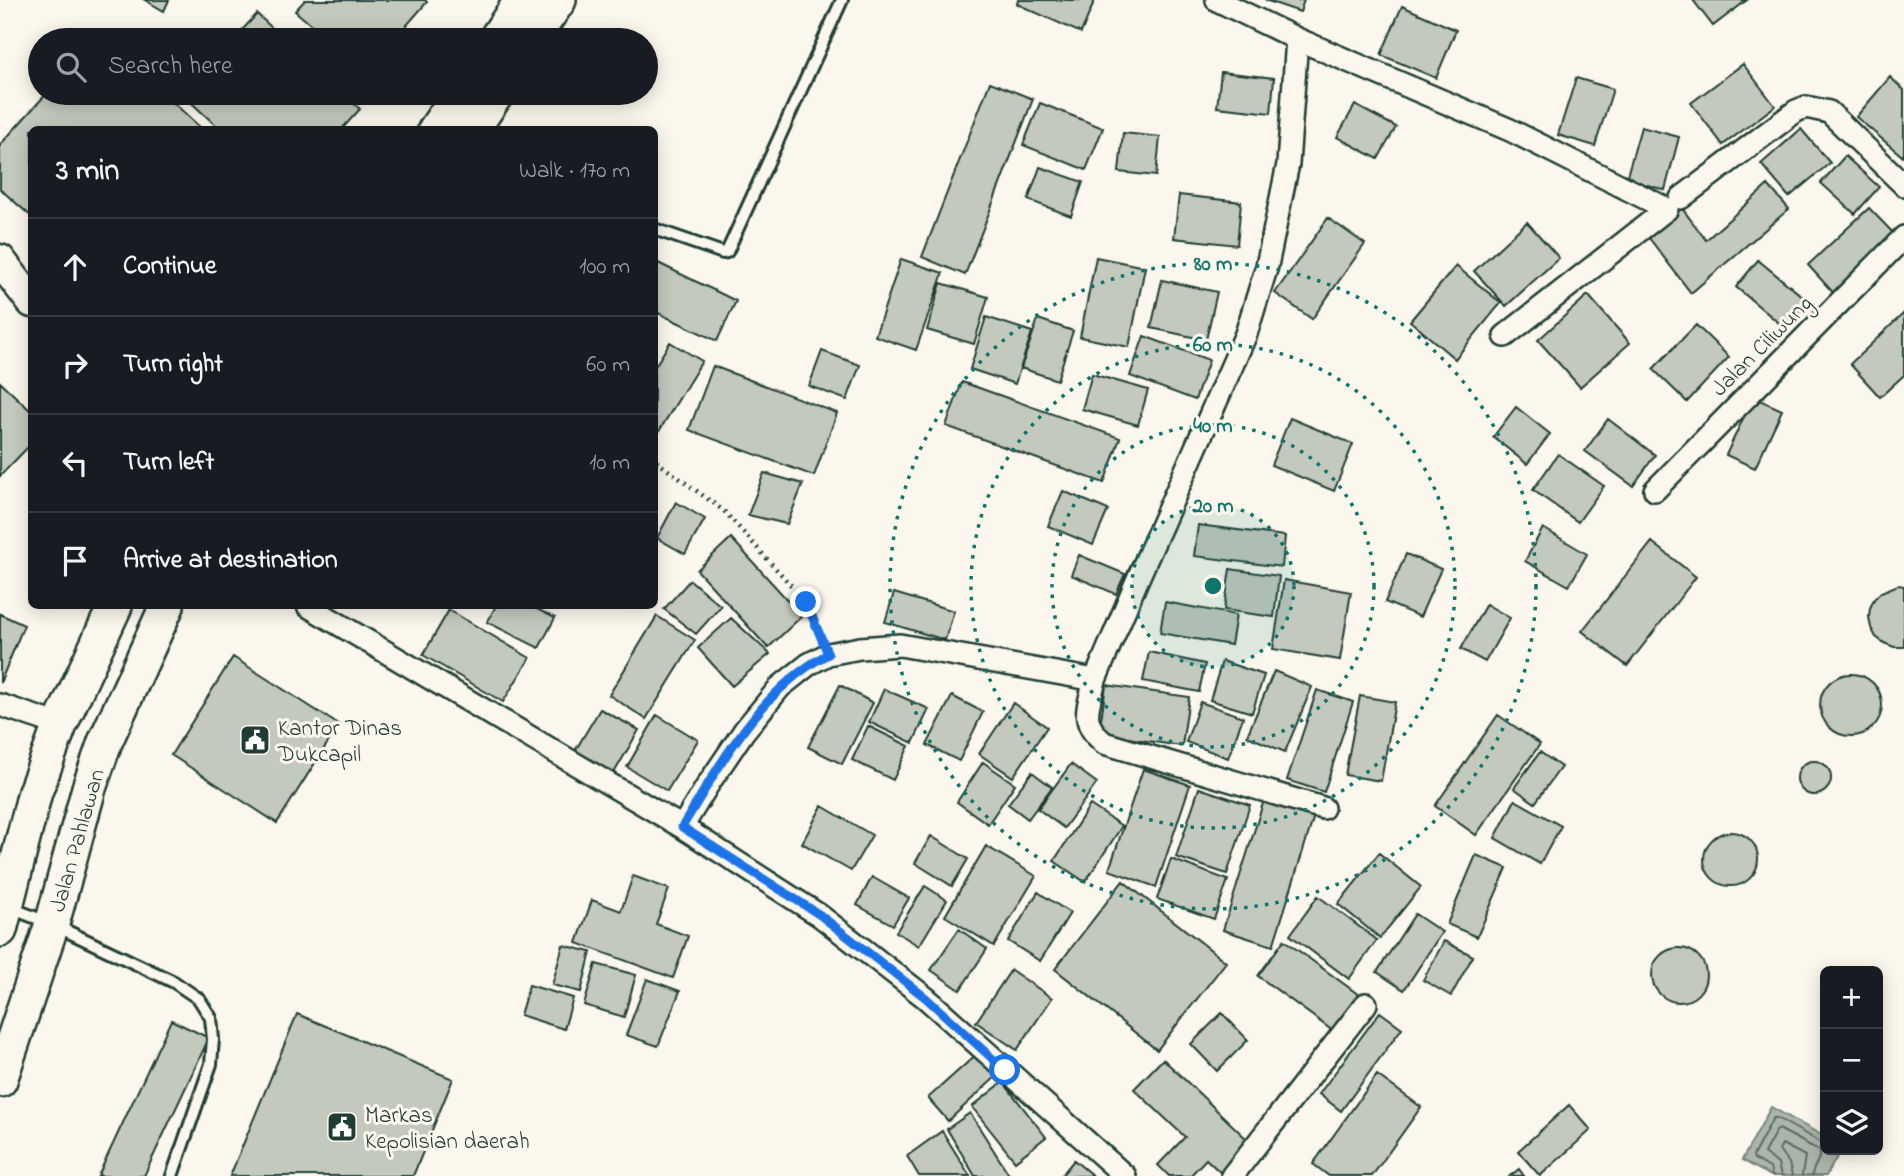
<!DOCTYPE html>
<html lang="en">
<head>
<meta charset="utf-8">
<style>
	body { margin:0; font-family:"Indie Flower",sans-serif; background:#20242c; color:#f1f3f6 }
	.controls { position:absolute; right:21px; bottom:21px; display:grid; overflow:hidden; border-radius:10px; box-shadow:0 4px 18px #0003 }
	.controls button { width:63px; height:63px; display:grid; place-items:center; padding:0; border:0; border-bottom:2px solid #363941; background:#171b24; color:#f1f3f6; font:35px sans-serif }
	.stop { position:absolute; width:21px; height:21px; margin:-16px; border:5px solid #1a73e8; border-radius:50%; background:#fff }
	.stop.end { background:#1a73e8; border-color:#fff; box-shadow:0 2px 7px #0008 }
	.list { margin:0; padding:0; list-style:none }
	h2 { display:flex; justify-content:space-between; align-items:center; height:91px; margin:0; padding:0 28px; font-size:30px }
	h2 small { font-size:23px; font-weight:400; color:#9ea1a6 }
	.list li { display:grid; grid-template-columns:46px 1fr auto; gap:21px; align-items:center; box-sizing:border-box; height:98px; padding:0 28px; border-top:2px solid #363941 }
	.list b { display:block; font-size:26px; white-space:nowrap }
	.list em { font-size:23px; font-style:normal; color:#9ea1a6 }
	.icon { flex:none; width:38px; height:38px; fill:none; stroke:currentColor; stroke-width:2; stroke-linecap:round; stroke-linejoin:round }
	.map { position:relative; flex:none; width:1904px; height:1176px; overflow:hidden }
	.search { position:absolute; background:#171b24; box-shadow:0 4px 18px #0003; left:28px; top:28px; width:630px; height:77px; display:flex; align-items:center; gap:18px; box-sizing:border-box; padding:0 24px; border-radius:38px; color:#9ea1a6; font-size:26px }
	.panel { position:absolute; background:#171b24; box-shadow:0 4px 18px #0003; left:28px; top:126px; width:630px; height:483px; border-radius:10px }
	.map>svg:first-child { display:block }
</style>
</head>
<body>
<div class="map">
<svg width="1904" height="1176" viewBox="0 0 1904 1176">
	<rect width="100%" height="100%" fill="#fbf7ec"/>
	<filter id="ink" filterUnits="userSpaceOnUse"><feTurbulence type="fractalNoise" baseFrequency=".0143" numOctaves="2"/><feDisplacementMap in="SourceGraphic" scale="14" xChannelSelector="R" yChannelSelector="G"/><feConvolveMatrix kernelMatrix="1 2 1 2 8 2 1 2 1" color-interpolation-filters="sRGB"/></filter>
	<g filter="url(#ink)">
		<!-- water -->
		<path fill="#adb4aa" stroke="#74847b" stroke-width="2" d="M1771,1107L1825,1137V1150H1841L1826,1176H1771L1742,1160Z"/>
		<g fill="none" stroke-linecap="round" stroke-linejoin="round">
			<!-- shore -->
			<path stroke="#586d63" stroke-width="2" d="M1772,1176L1770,1168L1754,1159L1753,1156L1773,1118H1777L1820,1142H1825
				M1781,1176L1778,1164L1764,1153L1776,1131L1779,1129L1820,1151C1821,1160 1812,1167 1812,1176
				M1792,1176L1789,1163L1779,1150L1782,1144L1805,1156L1802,1176"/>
		</g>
		<!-- building -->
		<path fill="#c4c9be" stroke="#1f3d34" stroke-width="2" d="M145,0H169L164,11Z
			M305,0H425L427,2L394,40H329L295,11Z
			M1018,0H1095L1081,33L1017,4Z
			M1265,0H1304L1300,12Z
			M1693,0H1747L1713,26Z
			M1402,6L1456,30L1436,78L1381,55Z
			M257,14L285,40H233Z
			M1743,64L1775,106L1723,145L1691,103Z
			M1221,72L1274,78L1271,113L1217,107Z
			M1890,77L1904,90V153L1902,156L1856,117Z
			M1576,78L1613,89L1595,146L1558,135Z
			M990,82L1033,99L965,275L922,257Z
			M47,93H163L203,130H32V217L0,189V145Z
			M185,93H342L360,109L341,130H221L183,95Z
			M1040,103L1103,128L1086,170L1023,145Z
			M1355,105L1396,127L1378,159L1337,137Z
			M1641,127L1679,137L1665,190L1626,179Z
			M1801,129L1830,163L1789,197L1761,164Z
			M1123,133L1160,137L1156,176L1119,172Z
			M1845,156L1879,187L1855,214L1821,183Z
			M1040,167L1083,182L1071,216L1028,200Z
			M1768,185L1789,209L1691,293L1646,234L1681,207L1706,240Z
			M1179,195L1241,202L1237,245L1174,238Z
			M1869,208L1900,240L1838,298L1808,265Z
			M1328,218L1365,244L1312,319L1275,293Z
			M1527,222L1559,258L1506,306L1474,271Z
			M1096,257L1145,267L1129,347L1080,337Z
			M901,259L943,273L916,350L875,336Z
			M1758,260L1808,301L1785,328L1736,287Z
			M654,261L736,301L717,341L654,311Z
			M1456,266L1501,303L1455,359L1410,321Z
			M1162,280L1217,292L1206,340L1151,328Z
			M941,283L988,297L974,344L927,330Z
			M1588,295L1630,343L1580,387L1538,340Z
			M1904,313V375L1880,397L1850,364Z
			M986,317L1032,332L1015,384L970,369Z
			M1038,319L1073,331L1057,380L1021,368Z
			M1696,325L1729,357L1687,402L1653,369Z
			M1144,336L1209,360L1195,400L1130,376Z
			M670,342L702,361L658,433L654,431V368Z
			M822,351L860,365L847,400L809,386Z
			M713,366L837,413L814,476L689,430Z
			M1092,374L1148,390L1138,425L1082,409Z
			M0,382L32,412V443L0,476Z
			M962,382L1120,438L1104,483L946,426Z
			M1753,397L1782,410L1755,468L1726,455Z
			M1516,407L1550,434L1527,464L1493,437Z
			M1290,418L1353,444L1334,491L1271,465Z
			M1608,419L1655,455L1633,486L1585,451Z
			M1558,454L1604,486L1578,522L1533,490Z
			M764,473L803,484L787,524L748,515Z
			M1063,491L1108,510L1093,545L1048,526Z
			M676,502L705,519L685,554L657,538Z
			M1198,525L1285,536L1282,567L1194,556Z
			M1543,528L1587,554L1569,586L1525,561Z
			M731,538L802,616L768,648L697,570Z
			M1652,542L1696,577L1627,666L1582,631Z
			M1406,554L1441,569L1420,617L1385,602Z
			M1079,555L1125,574L1116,594L1071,575Z
			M1230,569L1279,576L1274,617L1224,610Z
			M690,580L721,606L696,634L664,609Z
			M1284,580L1351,592L1340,660L1273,649Z
			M1898,585L1904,586V647H1894L1884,643L1876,637L1871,628L1869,617L1870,608L1874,599L1881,592Z
			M894,593L954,611L945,640L885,622Z
			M1165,602L1236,615L1231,645L1160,633Z
			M1486,604L1510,618L1485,662L1461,649Z
			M496,606H531L555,618L539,648L487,622Z
			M449,610L530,658L503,702L423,655Z
			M0,614L24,625L0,683Z
			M657,616L695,640L646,719L609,695Z
			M731,618L770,654L732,686L698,648Z
			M1149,652L1205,664L1199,692L1143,681Z
			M233,657L339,725L277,823L171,755Z
			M1222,661L1264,675L1252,713L1210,700Z
			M1274,671L1312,687L1285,752L1247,736Z
			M1820 705a31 31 0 1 1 62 0a31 31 0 1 1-62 0Z
			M840,685L873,703L842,764L808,747Z
			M1106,685L1189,697L1182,746L1099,734Z
			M884,689L929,709L913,743L869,722Z
			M1317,690L1353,702L1324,792L1287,780Z
			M952,696L983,712L959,761L927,745Z
			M1360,696L1395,702L1381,781L1345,775Z
			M1200,702L1243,717L1228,758L1186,742Z
			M1013,703L1047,727L1013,777L979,754Z
			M600,709L639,730L614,773L575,751Z
			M657,715L698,740L667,791L627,767Z
			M1498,715L1540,744L1476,835L1435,806Z
			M868,726L909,746L893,780L852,760Z
			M1540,752L1561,767L1535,803L1514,788Z
			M1797 778a17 17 0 1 1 34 0a17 17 0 1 1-34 0Z
			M983,762L1015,784L988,824L957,802Z
			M1071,764L1097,783L1064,828L1038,809Z
			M1143,769L1190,785L1156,887L1109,870Z
			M1032,772L1052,787L1028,819L1008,804Z
			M1199,788L1250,805L1227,874L1176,857Z
			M1264,800L1314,816L1273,946L1223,930Z
			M1515,800L1561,826L1540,864L1495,838Z
			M1090,805L1122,826L1085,882L1054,861Z
			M822,806L872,835L851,871L802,843Z
			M1704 859a27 27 0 1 1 54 0a27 27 0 1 1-54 0Z
			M931,836L968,859L952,886L915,863Z
			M986,846L1036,876L994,946L945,916Z
			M1379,853L1421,887L1380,938L1338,904Z
			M1476,855L1507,868L1477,937L1447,924Z
			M1171,859L1228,880L1214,919L1157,899Z
			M633,876L669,889L656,924L688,936L673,978L577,943L592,900L621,911Z
			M872,877L909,898L893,925L857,905Z
			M1123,881L1226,962L1157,1050L1055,969Z
			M925,886L947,900L919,946L896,932Z
			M1038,892L1070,913L1040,961L1008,941Z
			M1318,896L1377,940L1349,979L1290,935Z
			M1415,914L1442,932L1404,990L1377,972Z
			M959,929L987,949L960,990L931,970Z
			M1284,940L1359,995L1333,1031L1258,976Z
			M1444,941L1473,956L1451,996L1423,980Z
			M563,945L591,952L581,992L552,985Z
			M1652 975a27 27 0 1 1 54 0a27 27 0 1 1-54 0Z
			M596,964L636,975L624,1017L584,1005Z
			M1011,970L1052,998L1017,1050L976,1022Z
			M647,979L680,991L658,1046L626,1035Z
			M529,985L573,998L564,1029L520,1015Z
			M1380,1012L1402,1028L1341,1111L1319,1094Z
			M1222,1013L1248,1040L1217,1071L1191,1044Z
			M297,1014L453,1079L413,1176H230Z
			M171,1020L209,1038L144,1176H98Z
			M978,1053L998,1075L948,1121L928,1098Z
			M1163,1059L1250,1142L1221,1173L1206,1159L1190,1176H1169L1158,1165L1185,1137L1134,1089Z
			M1377,1075L1421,1107L1372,1176H1329L1313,1164Z
			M1003,1082L1046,1137L1015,1161L972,1107Z
			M1569,1105L1591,1130L1540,1176L1518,1151Z
			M970,1113L1010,1176H975L947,1129Z
			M942,1131L970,1176H919L907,1156Z
			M1074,1160L1093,1176H1061Z
			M1519,1169L1524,1176H1510Z"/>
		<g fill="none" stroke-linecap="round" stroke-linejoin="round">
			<!-- lane casing -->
			<g stroke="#1f3d34" stroke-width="16">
				<path id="lane" d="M654,229L723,253L727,252L842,0
					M8,907L52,924L174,982L199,999L211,1018L213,1039L211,1064L172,1176"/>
			</g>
			<!-- street casing -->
			<g stroke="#1f3d34" stroke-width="26">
				<path id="street" d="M1217,0L1297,39L1510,130L1667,209L1505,336
					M1681,198L1796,111L1806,107L1829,112L1904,185
					M1655,490L1904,237
					M308,606L682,827L709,783L744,731L780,687L809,664L828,654L860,648L900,645L1095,680L1136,583L1246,334L1267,266L1288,164L1297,39
					M1095,680C1088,709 1079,721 1104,743L1323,808
					M0,705L60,725
					M682,827L819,915L926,998L1125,1176
					M1232,1176L1366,1004"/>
			</g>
			<!-- secondary casing -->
			<g stroke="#1f3d34" stroke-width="35">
				<path id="secondary" d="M0,260L32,302"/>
			</g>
			<!-- primary casing -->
			<g stroke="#1f3d34" stroke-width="38">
				<path id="primary" d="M495,40L522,0
					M531,40L559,0
					M435,130L460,93
					M472,130L497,93
					M0,930L35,792L60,725L115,606
					M0,1080L52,924L89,788L105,742L167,606"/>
			</g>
			<!-- path -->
			<path stroke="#1f3d34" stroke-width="4.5" stroke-dasharray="2 5" stroke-linecap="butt" d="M654,455L656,461L724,511L806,602L819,633"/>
			<!-- lane -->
			<use href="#lane" stroke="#fbf7ec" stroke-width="10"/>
			<!-- street -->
			<use href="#street" stroke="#fbf7ec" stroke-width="21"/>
			<!-- secondary -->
			<use href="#secondary" stroke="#fbf7ec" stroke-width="30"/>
			<!-- primary -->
			<use href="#primary" stroke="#fbf7ec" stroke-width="33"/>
		</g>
	</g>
	<g fill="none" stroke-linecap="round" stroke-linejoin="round" filter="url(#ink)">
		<!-- route -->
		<path stroke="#1a73e8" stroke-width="9" d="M806,602L828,654C760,690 721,763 682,827L820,915L926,998L1005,1070"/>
	</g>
	<!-- distance rings -->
	<circle cx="1213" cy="586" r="81" fill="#0f766e" fill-opacity=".12"/>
	<g fill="none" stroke="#0f766e" stroke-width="3.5" stroke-dasharray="3.5 7">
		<circle cx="1213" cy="586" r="81"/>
		<circle cx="1213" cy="586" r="161"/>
		<circle cx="1213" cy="586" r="242"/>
		<circle cx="1213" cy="586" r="323"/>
	</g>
	<!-- icons -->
	<defs>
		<g id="civic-square" transform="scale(1.575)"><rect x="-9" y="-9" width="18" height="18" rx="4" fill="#1f3d34" stroke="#fbf7ec"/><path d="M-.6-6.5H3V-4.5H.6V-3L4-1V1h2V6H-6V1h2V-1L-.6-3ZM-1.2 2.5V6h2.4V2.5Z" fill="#fff"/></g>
	</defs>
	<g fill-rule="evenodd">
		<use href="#civic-square" x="255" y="740"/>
		<use href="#civic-square" x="342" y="1127"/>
	</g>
	<g text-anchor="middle" stroke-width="6" stroke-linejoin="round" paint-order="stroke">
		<!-- street labels -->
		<g font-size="23" fill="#1f3d34" stroke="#fbf7ec">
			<text transform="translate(1761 345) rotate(-45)" y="8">Jalan Ciliwung</text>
			<text transform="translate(76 840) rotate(-74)" y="8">Jalan Pahlawan</text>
		</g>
		<!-- poi labels -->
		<g font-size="23" fill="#1f3d34" stroke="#fbf7ec" text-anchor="start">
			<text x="278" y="735">Kantor Dinas<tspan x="278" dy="26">Dukcapil</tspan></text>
			<text x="365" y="1122">Markas<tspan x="365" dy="26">Kepolisian daerah</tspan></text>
		</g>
	</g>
	<circle cx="1213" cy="586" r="10" fill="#0f766e" stroke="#fbf7ec" stroke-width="3.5"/>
	<g font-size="21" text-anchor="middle" font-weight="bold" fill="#0f766e" stroke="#fbf7ec" stroke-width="6" stroke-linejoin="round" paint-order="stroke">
		<text x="1213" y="270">80 m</text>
		<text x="1213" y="351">60 m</text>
		<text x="1213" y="432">40 m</text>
		<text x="1213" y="512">20 m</text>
	</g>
</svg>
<div class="controls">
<button>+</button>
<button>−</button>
<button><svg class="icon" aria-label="layers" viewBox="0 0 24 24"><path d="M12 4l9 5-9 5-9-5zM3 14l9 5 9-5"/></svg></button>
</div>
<div class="stop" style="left:1005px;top:1070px"></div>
<div class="stop end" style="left:806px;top:602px"></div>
<div class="search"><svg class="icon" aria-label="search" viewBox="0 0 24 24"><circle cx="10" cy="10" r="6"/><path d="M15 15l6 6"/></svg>Search here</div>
<section class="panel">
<h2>3 min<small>Walk · 170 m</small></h2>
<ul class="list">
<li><svg class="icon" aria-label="ahead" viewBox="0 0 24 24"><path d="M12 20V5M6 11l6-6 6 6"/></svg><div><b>Continue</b></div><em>100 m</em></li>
<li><svg class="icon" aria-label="right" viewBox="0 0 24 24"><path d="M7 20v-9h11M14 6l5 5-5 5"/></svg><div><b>Turn right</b></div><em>60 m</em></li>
<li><svg class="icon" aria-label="left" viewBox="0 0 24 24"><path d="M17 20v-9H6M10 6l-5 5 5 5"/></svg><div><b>Turn left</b></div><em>10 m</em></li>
<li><svg class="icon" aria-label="arrive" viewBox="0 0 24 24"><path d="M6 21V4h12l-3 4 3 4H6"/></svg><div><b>Arrive at destination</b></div></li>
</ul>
</section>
</div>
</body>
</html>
